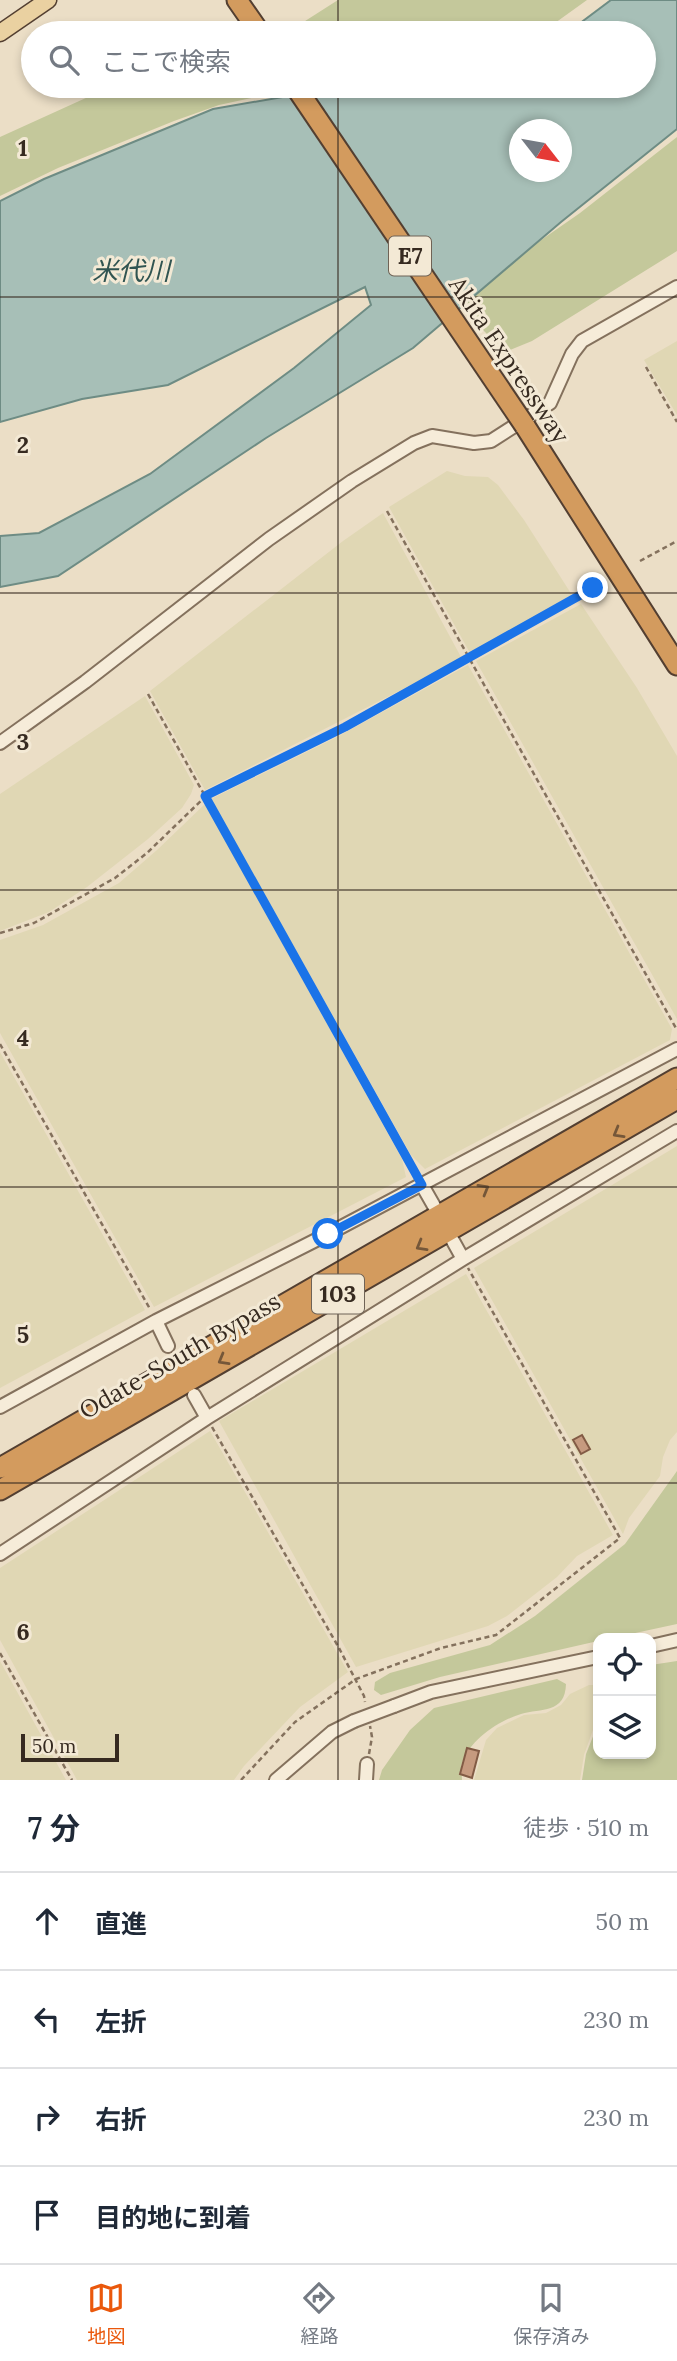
<!DOCTYPE html>
<html lang="ja">
<head>
<meta charset="utf-8">
<style>
	body { margin:0; font-family:Lora,"Noto Sans JP",serif; background:#f6f6f7; color:#1f2937 }
	.controls { position:absolute; right:21px; bottom:21px; display:grid; overflow:hidden; border-radius:14px; box-shadow:0 4px 10px #0003 }
	.controls button { width:63px; height:63px; display:grid; place-items:center; padding:0; border:0; border-bottom:2px solid #e0e1e3; background:#fff; color:#1f2937; font:35px sans-serif }
	.compass { position:absolute; left:509px; top:119px; width:63px; height:63px; border-radius:50%; background:#fff; box-shadow:0 4px 10px #0003; rotate:121deg }
	.scale { position:absolute; left:21px; bottom:18px; width:98px; box-sizing:border-box; padding-left:7px; border:4px solid #362a20; border-top:0; font-size:19px; line-height:24px; white-space:nowrap; color:#362a20; -webkit-text-stroke:5px #f3e9d5; paint-order:stroke }
	.stop { position:absolute; width:21px; height:21px; margin:-16px; border:5px solid #1a73e8; border-radius:50%; background:#fff }
	.stop.end { background:#1a73e8; border-color:#fff; box-shadow:0 2px 7px #0008 }
	.list { margin:0; padding:0; list-style:none }
	h2 { display:flex; justify-content:space-between; align-items:center; height:91px; margin:0; padding:0 28px; font-size:30px }
	h2 small { font-size:23px; font-weight:400; color:#747a83 }
	.list li { display:grid; grid-template-columns:46px 1fr auto; gap:21px; align-items:center; box-sizing:border-box; height:98px; padding:0 28px; border-top:2px solid #e0e1e3 }
	.list b { display:block; font-size:26px; white-space:nowrap }
	.list em { font-size:23px; font-style:normal; color:#747a83 }
	.icon { flex:none; width:38px; height:38px; fill:none; stroke:currentColor; stroke-width:2; stroke-linecap:round; stroke-linejoin:round }
	.map { position:relative; flex:none; width:677px; height:1780px; overflow:hidden }
	.search { position:absolute; background:#fff; box-shadow:0 4px 10px #0003; left:21px; right:21px; top:21px; height:77px; display:flex; align-items:center; gap:18px; box-sizing:border-box; padding:0 24px; border-radius:38px; color:#747a83; font-size:26px }
	.sheet { height:483px; background:#fff }
	nav { display:flex; justify-content:space-around; align-items:center; box-sizing:border-box; height:98px; border-top:2px solid #e0e1e3; background:#fff; font-size:19px; color:#747a83 }
	nav a { display:grid; justify-items:center; gap:4px }
	nav .on { color:#ea580c }
	.map>svg:first-child { display:block }
</style>
</head>
<body>
<div class="map">
<svg width="677" height="1780" viewBox="0 0 677 1780">
	<rect width="100%" height="100%" fill="#ebdec6"/>
	<!-- farmland -->
	<path fill="#e0d7b4" d="M677,341V415L644,360Z
		M447,471L465,476L488,477L498,485L524,520L572,595L470,653L389,507Z
		M383,513L461,657L448,666L205,790L150,691L343,541Z
		M581,604L637,688L677,756V1019L476,661Z
		M468,665L672,1029L670,1040L425,1169L411,1155L211,799L337,737Z
		M145,696L194,785L191,794L182,808L148,839L87,887L49,912L0,931V794Z
		M205,804L402,1159L406,1177L154,1307L0,1033V940L43,925L119,883L157,850Z
		M0,1052L145,1310L0,1388Z
		M677,1146V1432L670,1440L663,1457L660,1476L629,1518L623,1534L474,1268Z
		M466,1274L613,1535L577,1556L557,1577L507,1616L488,1626L356,1667L219,1421Z
		M210,1431L348,1672L300,1707L244,1766L234,1780H77L0,1640V1568Z
		M0,1661L66,1780H0Z
		M589,1685H598V1716L584,1755L580,1780H474L486,1740L497,1728L524,1715L546,1713L561,1705L570,1694Z"/>
	<!-- green -->
	<path fill="#c4c89b" d="M338,0H587L548,28L527,33H293L302,23Z
		M127,86H275L265,95L219,105L174,121L58,168L0,196V137L88,97Z
		M677,137V251L532,341L510,350C487,338 474,322 462,300L488,277L580,213Z
		M677,1471V1624L612,1638H598V1641L440,1677L381,1695L374,1690L375,1682L390,1673L490,1645L535,1616L625,1544Z
		M677,1661V1780H582L586,1754L598,1724V1754H651V1665Z
		M557,1679L566,1684C565,1714 541,1708 521,1714C498,1721 470,1740 462,1763C460,1768 462,1775 462,1780H379L382,1770L410,1730L434,1708Z"/>
	<!-- water -->
	<path fill="#a7bfb7" stroke="#6e8c84" stroke-width="2" fill-rule="evenodd" d="M611,0H677V129L561,222L413,348L266,438L58,576L0,587V536L39,533L150,474L294,368L371,305L365,287L168,385L82,399L0,422V201L44,179L213,109L346,86H644V33H567ZM520,130H562V172H520Z"/>
	<!-- building -->
	<path fill="#c69a7f" stroke="#825b45" stroke-width="2" d="M582,1435L590,1449L581,1454L573,1440Z
		M467,1748L479,1751L472,1778L460,1774Z"/>
	<g fill="none" stroke-linecap="round" stroke-linejoin="round">
		<!-- minor casing -->
		<g stroke="#84715d" stroke-width="16">
			<path id="minor" d="M0,743L85,682L269,539L352,481L414,443L432,436L474,443L491,441L550,403L572,354L582,341L677,287
				M422,1185L434,1206
				M453,1241L463,1259
				M156,1321L168,1346
				M194,1395L207,1418
				M0,1407L156,1321L328,1234L677,1049
				M0,1554L207,1418L463,1259L677,1131
				M651,1646L677,1640
				M394,1706L431,1692L598,1657
				M276,1780L332,1732L354,1721
				M366,1780L367,1764"/>
		</g>
		<!-- major casing -->
		<g stroke="#533f31" stroke-width="19">
			<path id="major" d="M0,33L48,0"/>
		</g>
		<!-- highway casing -->
		<g stroke="#533f31" stroke-width="23">
			<path id="highway" d="M237,0L260,33
				M525,426L677,665
				M0,1468L677,1078
				M0,1490L677,1099"/>
		</g>
		<!-- path -->
		<path stroke="#84715d" stroke-width="2.5" stroke-dasharray="5 3.5" stroke-linecap="butt" d="M646,367L677,422
			M387,511L677,1030
			M640,561L677,541
			M148,694L416,1174
			M0,933L34,923L115,878L147,853L208,794L345,727L593,588
			M0,1044L150,1309
			M212,1427L339,1648L364,1696L365,1702
			M0,1653L72,1780
			M369,1754L372,1737L370,1726
			M241,1780L295,1722L356,1679L441,1648L496,1635L620,1538L468,1268"/>
		<!-- minor -->
		<use href="#minor" stroke="#f6ecd9" stroke-width="12"/>
		<!-- major -->
		<use href="#major" stroke="#ead1a1" stroke-width="16"/>
		<!-- highway -->
		<use href="#highway" stroke="#d39b5e" stroke-width="19"/>
		<!-- minor-bridge casing -->
		<g stroke="#84715d" stroke-width="16" stroke-linecap="butt">
			<path id="minor-bridge" d="M354,1721L394,1706"/>
		</g>
		<!-- highway-bridge casing -->
		<g stroke="#533f31" stroke-width="23" stroke-linecap="butt">
			<path id="highway-bridge" d="M295,86L525,426"/>
		</g>
		<!-- minor-bridge -->
		<use href="#minor-bridge" stroke="#f6ecd9" stroke-width="12"/>
		<!-- highway-bridge -->
		<use href="#highway-bridge" stroke="#d39b5e" stroke-width="19"/>
	</g>
	<!-- one-way arrows -->
	<defs><path id="oneway-chevron" d="M-2-3.5L2.5 0L-2 3.5" fill="none" stroke-width="1.6" stroke-linecap="round" stroke-linejoin="round" transform="scale(1.75)"/></defs>
	<g stroke="#755739">
		<use href="#oneway-chevron" transform="translate(618 1133) rotate(150)"/>
		<use href="#oneway-chevron" transform="translate(484 1189) rotate(-30)"/>
		<use href="#oneway-chevron" transform="translate(421 1246) rotate(150)"/>
		<use href="#oneway-chevron" transform="translate(223 1360) rotate(150)"/>
	</g>
	<g fill="none" stroke-linecap="round" stroke-linejoin="round">
		<!-- route -->
		<path stroke="#1a73e8" stroke-width="9" d="M328,1234L422,1185L205,796L345,727L593,588"/>
	</g>
	<!-- grid -->
	<path fill="none" stroke="#362a20" stroke-width="2" stroke-opacity="0.55" d="M338,0V33M338,86V1780M0,297H677M0,593H677M0,890H677M0,1187H677M0,1483H677"/>
	<g text-anchor="middle" stroke-width="6" stroke-linejoin="round" paint-order="stroke">
		<!-- shield labels -->
		<g fill="#f3e9d5" stroke="#6f6356" stroke-width="2">
			<rect x="389" y="236.5" width="42" height="39" rx="5"/>
			<rect x="312" y="1274.5" width="52" height="39" rx="5"/>
		</g>
		<g font-size="23" font-weight="bold" fill="#362a20">
			<text x="410" y="264">E7</text>
			<text x="338" y="1302">103</text>
		</g>
		<!-- street labels -->
		<g font-size="24" fill="#362a20" stroke="#f3e9d5">
			<text transform="translate(509 360) rotate(56)" y="8">Akita Expressway</text>
			<text transform="translate(180 1356) rotate(-30)" y="8">Odate-South Bypass</text>
		</g>
		<!-- water labels -->
		<g font-size="26" font-style="italic" fill="#305451" stroke="#f3e9d5">
			<text x="131" y="280">米代川</text>
		</g>
	</g>
	<g font-size="23" text-anchor="middle" font-weight="bold" fill="#362a20" stroke="#f3e9d5" stroke-width="6" stroke-linejoin="round" paint-order="stroke">
		<text x="23" y="156">1</text>
		<text x="23" y="453">2</text>
		<text x="23" y="750">3</text>
		<text x="23" y="1046">4</text>
		<text x="23" y="1343">5</text>
		<text x="23" y="1640">6</text>
	</g>
</svg>
<div class="controls">
<button><svg class="icon" aria-label="locate" viewBox="0 0 24 24"><circle cx="12" cy="12" r="6"/><path d="M12 2v4M12 18v4M2 12h4M18 12h4"/></svg></button>
<button><svg class="icon" aria-label="layers" viewBox="0 0 24 24"><path d="M12 4l9 5-9 5-9-5zM3 14l9 5 9-5"/></svg></button>
</div>
<svg class="compass" viewBox="-18 -18 36 36"><path d="M0-13l5 13h-10z" fill="#e53935"/><path d="M0 13l5-13h-10z" fill="#747a83"/></svg>
<div class="scale">50 m</div>
<div class="stop" style="left:328px;top:1234px"></div>
<div class="stop end" style="left:593px;top:588px"></div>
<div class="search"><svg class="icon" aria-label="search" viewBox="0 0 24 24"><circle cx="10" cy="10" r="6"/><path d="M15 15l6 6"/></svg>ここで検索</div>
</div>
<section class="sheet">
<h2>7 分<small>徒歩 · 510 m</small></h2>
<ul class="list">
<li><svg class="icon" aria-label="ahead" viewBox="0 0 24 24"><path d="M12 20V5M6 11l6-6 6 6"/></svg><div><b>直進</b></div><em>50 m</em></li>
<li><svg class="icon" aria-label="left" viewBox="0 0 24 24"><path d="M17 20v-9H6M10 6l-5 5 5 5"/></svg><div><b>左折</b></div><em>230 m</em></li>
<li><svg class="icon" aria-label="right" viewBox="0 0 24 24"><path d="M7 20v-9h11M14 6l5 5-5 5"/></svg><div><b>右折</b></div><em>230 m</em></li>
<li><svg class="icon" aria-label="arrive" viewBox="0 0 24 24"><path d="M6 21V4h12l-3 4 3 4H6"/></svg><div><b>目的地に到着</b></div></li>
</ul>
</section>
<nav>
<a class="on"><svg class="icon" aria-label="map" viewBox="0 0 24 24"><path d="M3 6l6-2 6 2 6-2v14l-6 2-6-2-6 2zM9 4v14M15 6v14"/></svg>地図</a>
<a><svg class="icon" aria-label="directions" viewBox="0 0 24 24"><path d="M12 3l9 9-9 9-9-9zM9 14v-3h6M13 9l2 2-2 2"/></svg>経路</a>
<a><svg class="icon" aria-label="saved" viewBox="0 0 24 24"><path d="M7 4h10v16l-5-4-5 4z"/></svg>保存済み</a>
</nav>
</body>
</html>
